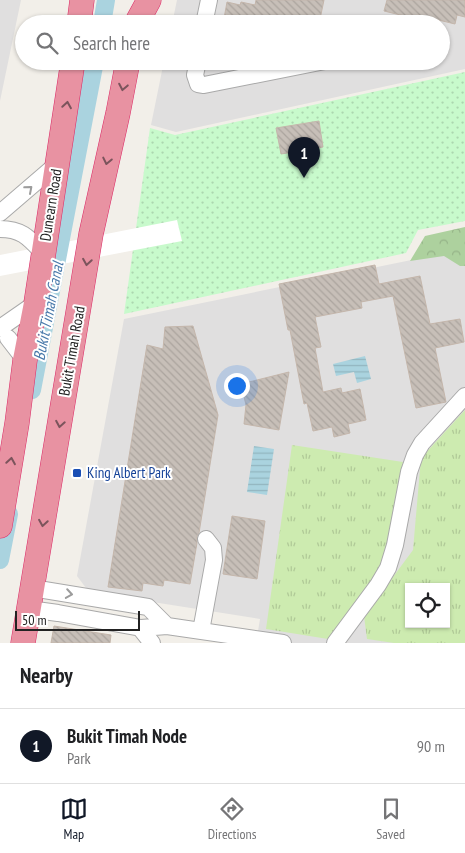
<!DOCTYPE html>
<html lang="en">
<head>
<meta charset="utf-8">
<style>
	body { margin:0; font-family:"PT Sans Narrow",sans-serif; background:#f2f2f2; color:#202124 }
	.controls { position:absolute; right:15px; bottom:15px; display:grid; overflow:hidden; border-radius:0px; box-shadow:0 1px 4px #0004 }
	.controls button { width:45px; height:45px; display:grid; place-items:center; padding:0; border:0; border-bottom:1px solid #e0e0e0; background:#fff; color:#202124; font:25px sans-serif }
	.scale { position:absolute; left:15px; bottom:12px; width:125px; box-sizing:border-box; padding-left:5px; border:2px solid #222; border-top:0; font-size:14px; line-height:18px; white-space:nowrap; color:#222; -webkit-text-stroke:4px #fff; paint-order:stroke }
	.you { position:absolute; left:236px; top:385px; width:18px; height:18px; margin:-12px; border:4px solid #fff; border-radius:50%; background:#1a73e8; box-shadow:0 0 0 8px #1a73e833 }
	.badge { display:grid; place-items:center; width:32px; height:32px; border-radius:50%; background:#111827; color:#fff; font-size:16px; font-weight:700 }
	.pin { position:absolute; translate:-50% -41px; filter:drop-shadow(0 1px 2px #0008) }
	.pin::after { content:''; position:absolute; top:26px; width:18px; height:15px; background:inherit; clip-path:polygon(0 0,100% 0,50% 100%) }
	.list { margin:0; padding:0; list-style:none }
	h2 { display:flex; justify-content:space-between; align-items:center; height:65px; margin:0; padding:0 20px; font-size:21px }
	h2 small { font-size:16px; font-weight:400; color:#757577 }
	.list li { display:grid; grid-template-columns:32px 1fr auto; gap:15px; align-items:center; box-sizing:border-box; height:75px; padding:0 20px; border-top:1px solid #e0e0e0 }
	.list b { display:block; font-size:19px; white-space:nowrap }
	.list p { margin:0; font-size:16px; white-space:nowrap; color:#757577 }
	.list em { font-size:16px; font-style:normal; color:#757577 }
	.icon { flex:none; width:28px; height:28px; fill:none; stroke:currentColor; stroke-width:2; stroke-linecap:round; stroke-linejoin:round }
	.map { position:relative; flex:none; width:465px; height:643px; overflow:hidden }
	.search { position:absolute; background:#fff; box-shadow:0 1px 4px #0004; left:15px; right:15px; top:15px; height:55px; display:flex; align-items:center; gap:12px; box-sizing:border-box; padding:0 18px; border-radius:28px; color:#757577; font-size:19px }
	.sheet { height:140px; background:#fff }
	nav { display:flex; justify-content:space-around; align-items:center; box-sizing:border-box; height:70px; border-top:1px solid #e0e0e0; background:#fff; font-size:14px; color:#757577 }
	nav a { display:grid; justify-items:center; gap:2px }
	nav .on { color:#111827 }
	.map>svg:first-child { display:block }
</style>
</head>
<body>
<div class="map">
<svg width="465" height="643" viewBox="0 0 465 643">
	<defs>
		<pattern id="grass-tufts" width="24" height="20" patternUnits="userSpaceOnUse" patternTransform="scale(1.25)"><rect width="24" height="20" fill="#cdebb0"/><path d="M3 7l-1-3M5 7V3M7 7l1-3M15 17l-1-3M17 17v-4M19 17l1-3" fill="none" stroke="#b0c997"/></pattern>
		<pattern id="forest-crowns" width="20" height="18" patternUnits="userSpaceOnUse" patternTransform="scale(1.25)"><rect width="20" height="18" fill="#add19e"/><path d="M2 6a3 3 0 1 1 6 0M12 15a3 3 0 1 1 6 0" fill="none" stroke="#95b388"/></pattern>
		<pattern id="park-dots" width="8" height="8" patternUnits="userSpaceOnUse" patternTransform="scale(1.25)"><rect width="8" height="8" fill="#c8facc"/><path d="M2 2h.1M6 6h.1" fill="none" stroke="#acd6af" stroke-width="1.8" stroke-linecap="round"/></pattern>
		<pattern id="water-rules" width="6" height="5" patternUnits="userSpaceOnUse" patternTransform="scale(1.25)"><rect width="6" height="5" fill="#aad3df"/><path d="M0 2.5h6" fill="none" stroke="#92b5bf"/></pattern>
		<pattern id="building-back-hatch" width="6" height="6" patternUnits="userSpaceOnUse" patternTransform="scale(1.25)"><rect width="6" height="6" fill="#c7bfb8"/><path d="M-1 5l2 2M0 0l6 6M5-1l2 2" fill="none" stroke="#aba49e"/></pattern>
	</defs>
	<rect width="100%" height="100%" fill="#f2efe9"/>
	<!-- residential -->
	<path fill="#e0dfdf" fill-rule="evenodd" d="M0,0H21L0,101Z
		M177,0H465V69L176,132L151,125L164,61H441V24H172Z
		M465,249V643H256L260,619L89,592L77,576L124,319ZM409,587H446V624H409Z"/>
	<!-- grass -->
	<path fill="url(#grass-tufts)" fill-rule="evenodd" d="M465,410V643H394L367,639L364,616L413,550L421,458ZM409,587H446V624H409Z
		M292,445L403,462L383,565L328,639L266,629Z"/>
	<!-- forest -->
	<path fill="url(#forest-crowns)" d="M465,227V266H460L444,256L410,261L425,236Z"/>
	<!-- park -->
	<path fill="url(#park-dots)" d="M465,72V221L418,230L406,253L124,314L150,128L175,135Z"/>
	<!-- water -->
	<path fill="url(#water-rules)" d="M365,356L371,379L357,383L354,372L336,376L333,364Z
		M254,446L274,449L267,495L247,492Z"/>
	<!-- pier -->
	<path fill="#fff" d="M177,220L182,241L0,276V255Z"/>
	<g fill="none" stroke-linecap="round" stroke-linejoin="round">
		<!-- canal -->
		<path stroke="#aad3df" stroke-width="18" d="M102,24L106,0
			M32,390L95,61
			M0,560L9,514"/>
	</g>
	<!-- building -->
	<path fill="url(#building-back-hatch)" stroke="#c4b6ab" d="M256,0H324L319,24H223L227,2L240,5L241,2L255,5Z
		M387,0H465V17L457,15L455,24L418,15L417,19L384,11Z
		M319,121L323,147L281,154L276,128Z
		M375,265L379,284L420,276L430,324L460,319L464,342L435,348L446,402L416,408L393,296L361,302L362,308L315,317L321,347L315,348L323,392L341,388L342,393L360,389L366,420L348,424L350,433L334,437L332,427L313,431L307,403L304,404L290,330H288L279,284Z
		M193,326L218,415L199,533L197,536V543L190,584L164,580L163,586L143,583L142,591L108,587L147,345L163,349L165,327Z
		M289,372L279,430L244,424L246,405L241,384Z
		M232,516L265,521L257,579L223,574Z
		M54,626L111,635L110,643H51Z"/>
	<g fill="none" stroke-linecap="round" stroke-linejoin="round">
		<!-- minor casing -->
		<g stroke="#a9a9a9" stroke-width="18">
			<path id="minor" d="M204,24L209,0
				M198,61L195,75L198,84L204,85L325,61
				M0,213L57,164
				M0,229C22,229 29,238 43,253
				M0,328L36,303
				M8,338L25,360
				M32,588L148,607L167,626
				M29,609L58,613L141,628L167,626L283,643
				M140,628L152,643
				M201,631L214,560L213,548L206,539
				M335,643L378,585L388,568L395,545L409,472L415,455L422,443L465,396"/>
		</g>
		<!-- highway casing -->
		<g stroke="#dc2a67" stroke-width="25">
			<path id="highway" d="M79,24L82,0
				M136,24L149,0
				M0,526L17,423L25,360L36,303L73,61
				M23,643L91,234L118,113L128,61"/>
		</g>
		<!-- minor -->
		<use href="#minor" stroke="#fff" stroke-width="16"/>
		<!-- highway -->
		<use href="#highway" stroke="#e892a2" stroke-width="24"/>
	</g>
	<!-- one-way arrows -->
	<defs><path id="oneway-chevron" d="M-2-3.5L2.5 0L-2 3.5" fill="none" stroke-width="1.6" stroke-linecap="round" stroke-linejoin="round" transform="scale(1.25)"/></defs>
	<g stroke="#7b545c">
		<use href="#oneway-chevron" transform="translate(123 87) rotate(101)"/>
		<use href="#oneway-chevron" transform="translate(67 105) rotate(-81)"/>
		<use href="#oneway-chevron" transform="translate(107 161) rotate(102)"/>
		<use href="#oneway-chevron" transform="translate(87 262) rotate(99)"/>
		<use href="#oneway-chevron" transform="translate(60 424) rotate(100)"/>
		<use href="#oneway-chevron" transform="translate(11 461) rotate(-81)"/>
		<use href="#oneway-chevron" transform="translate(43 523) rotate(99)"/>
	</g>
	<g stroke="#9c9c9c">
		<use href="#oneway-chevron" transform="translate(29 189) rotate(-41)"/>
		<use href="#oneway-chevron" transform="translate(69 594) rotate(9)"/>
	</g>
	<!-- markers -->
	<rect fill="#1a4fb4" stroke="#fff" stroke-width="2" x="72" y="468" width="10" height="10" rx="2.5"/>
	<g text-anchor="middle" stroke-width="4" stroke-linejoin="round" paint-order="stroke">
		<!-- street labels -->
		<g font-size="15" fill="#222" stroke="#fff">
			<text transform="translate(51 205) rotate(-81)" y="5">Dunearn Road</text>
			<text transform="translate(72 351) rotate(-80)" y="5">Bukit Timah Road</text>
		</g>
		<!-- transit labels -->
		<g font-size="15" fill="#164399" stroke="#fff" text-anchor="start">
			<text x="87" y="478">King Albert Park</text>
		</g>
		<!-- water labels -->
		<g font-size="16" font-style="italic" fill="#4a7aab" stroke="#fff">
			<text transform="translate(48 311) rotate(-79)" y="6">Bukit Timah Canal</text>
		</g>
	</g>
</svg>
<div class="controls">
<button><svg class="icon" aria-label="locate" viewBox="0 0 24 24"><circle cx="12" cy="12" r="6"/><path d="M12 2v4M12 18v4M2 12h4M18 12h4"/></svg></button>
</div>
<div class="scale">50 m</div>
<div class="you"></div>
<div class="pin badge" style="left:304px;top:178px">1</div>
<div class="search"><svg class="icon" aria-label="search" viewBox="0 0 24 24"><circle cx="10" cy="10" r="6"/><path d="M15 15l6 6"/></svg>Search here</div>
</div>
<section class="sheet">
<h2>Nearby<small></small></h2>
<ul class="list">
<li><span class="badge">1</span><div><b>Bukit Timah Node</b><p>Park</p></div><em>90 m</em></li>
</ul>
</section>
<nav>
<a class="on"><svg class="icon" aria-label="map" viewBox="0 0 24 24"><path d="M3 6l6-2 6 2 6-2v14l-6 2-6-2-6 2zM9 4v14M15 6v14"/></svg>Map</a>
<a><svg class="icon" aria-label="directions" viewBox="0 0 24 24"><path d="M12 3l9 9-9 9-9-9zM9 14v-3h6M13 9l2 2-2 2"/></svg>Directions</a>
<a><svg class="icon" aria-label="saved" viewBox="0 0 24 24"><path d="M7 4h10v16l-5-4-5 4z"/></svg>Saved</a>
</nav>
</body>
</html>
